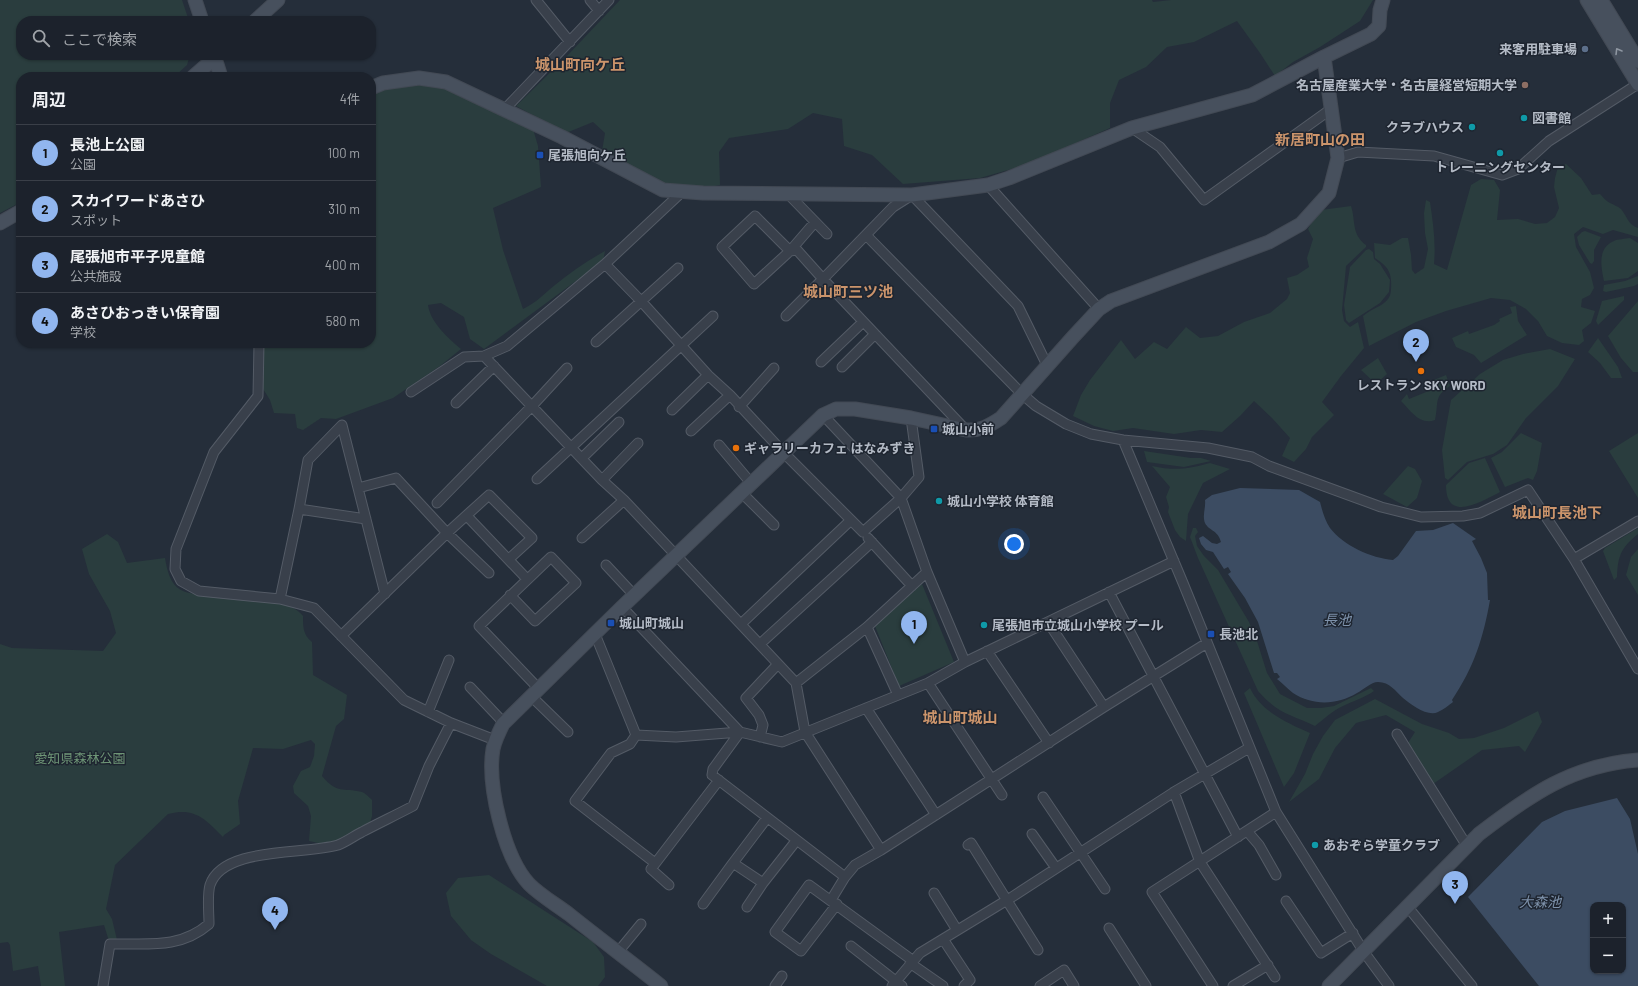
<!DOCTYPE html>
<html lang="ja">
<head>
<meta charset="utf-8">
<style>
	body { margin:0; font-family:Barlow,"Noto Sans JP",sans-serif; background:#292f38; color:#f1f3f6 }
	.controls { position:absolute; right:12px; bottom:12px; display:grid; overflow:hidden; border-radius:8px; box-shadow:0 1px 3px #0004 }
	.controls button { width:36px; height:36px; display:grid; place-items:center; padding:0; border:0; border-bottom:1px solid #3a3f48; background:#1c222c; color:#f1f3f6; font:20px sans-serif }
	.you { position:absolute; left:1014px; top:544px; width:14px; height:14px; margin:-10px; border:3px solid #fff; border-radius:50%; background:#1a73e8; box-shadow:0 0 0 6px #1a73e833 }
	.badge { display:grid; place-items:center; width:26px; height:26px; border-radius:50%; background:#91b6ef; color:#111; font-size:13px; font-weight:700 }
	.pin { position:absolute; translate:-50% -33px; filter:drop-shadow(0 1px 2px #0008) }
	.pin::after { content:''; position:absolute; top:21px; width:14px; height:12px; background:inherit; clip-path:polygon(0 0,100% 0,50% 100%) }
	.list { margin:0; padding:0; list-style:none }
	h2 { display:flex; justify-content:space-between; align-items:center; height:52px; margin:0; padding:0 16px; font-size:17px }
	h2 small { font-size:13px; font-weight:400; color:#a0a4a9 }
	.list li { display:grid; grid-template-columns:26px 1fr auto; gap:12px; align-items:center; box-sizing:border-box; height:56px; padding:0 16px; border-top:1px solid #3a3f48 }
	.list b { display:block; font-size:15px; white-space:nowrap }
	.list p { margin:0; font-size:13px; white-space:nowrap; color:#a0a4a9 }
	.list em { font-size:13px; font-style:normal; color:#a0a4a9 }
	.icon { flex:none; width:22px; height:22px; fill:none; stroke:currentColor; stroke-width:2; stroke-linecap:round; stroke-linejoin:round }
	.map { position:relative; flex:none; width:1638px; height:986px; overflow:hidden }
	.search { position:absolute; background:#1c222c; box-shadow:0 1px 3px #0004; left:16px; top:16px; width:360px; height:44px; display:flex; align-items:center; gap:10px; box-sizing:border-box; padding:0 14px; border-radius:16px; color:#a0a4a9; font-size:15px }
	.panel { position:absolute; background:#1c222c; box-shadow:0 1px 3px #0004; left:16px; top:72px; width:360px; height:276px; border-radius:16px }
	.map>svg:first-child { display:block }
</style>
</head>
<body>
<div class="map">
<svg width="1638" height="986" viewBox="0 0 1638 986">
	<rect width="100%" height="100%" fill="#252e3a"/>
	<!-- green -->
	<path fill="#2a3d3e" d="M0,0H182L189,21H21V55H190L187,65L174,77H21V202L0,213Z
		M620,0H1152L1153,2L1171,0H1373L1360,21L1320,47L1293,62L1275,76L1260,53L1237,21L1194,42L1167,47L1146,67L1119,80L1110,103V128L1026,165L980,178L903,184L872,155L844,146L842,119L813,113L788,129L729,138L719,152L720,185L692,190L664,185L602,151L605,133L593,122L566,133L516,106L566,57Z
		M418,82L444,87L533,129L538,146L541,187L493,208L503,250L523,309C536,303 545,293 555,285C571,272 587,261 605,251L603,261L484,349L470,339L464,317L441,303L428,305C430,322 449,339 461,349L440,366L393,398L336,419L321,418L303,430L297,428L295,414L274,413L270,400L260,384L261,343H371V89Z
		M1566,164L1581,178L1592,195L1600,194C1603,197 1606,201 1610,203C1614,205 1617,206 1621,209C1627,216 1628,225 1638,228V237L1613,230L1603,234L1583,227L1574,234L1576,247L1590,272L1594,288L1590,295L1582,299L1581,307L1595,311L1591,323L1582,330L1584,341L1579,345L1562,343L1547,336L1538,321L1526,309L1510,300L1491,298L1446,311L1416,322L1369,346L1363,316C1370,310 1379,307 1384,303C1389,299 1391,295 1391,289C1392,273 1389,267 1375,258L1374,243L1390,245L1402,238H1408L1411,255L1412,270L1415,274L1424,268L1428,249L1425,233L1424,213L1426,200L1430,202C1433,223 1436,243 1434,264L1447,270L1471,185L1481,179L1494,180L1500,190L1497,220L1518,219L1535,224L1547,223L1555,217L1559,208L1554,187L1555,178L1558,167Z
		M1351,206C1356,221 1351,234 1366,245V247L1346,266L1342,310L1344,321L1350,327L1358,322L1364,348L1341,376L1322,402L1334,415L1312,437L1306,449L1294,462L1282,456L1290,438L1272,418L1254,401L1240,416L1222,432L1201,430L1174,434L1133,428L1113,431L1094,426L1073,416L1081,395L1090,380L1121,340L1135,359L1154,342L1167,349L1186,327L1200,338L1218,336L1244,322L1270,313L1287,299L1290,293L1287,278L1297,275L1309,267L1307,258L1313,239L1308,229L1314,218L1321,210Z
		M1585,231L1601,237L1594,250V261L1592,264L1590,263L1579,245L1577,237L1582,232Z
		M1630,238L1638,243V271L1628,278L1604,281C1601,267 1597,248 1614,241C1618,239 1625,239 1630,238Z
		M1369,249L1373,252L1374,259L1380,264L1390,280L1389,292L1380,303L1349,323L1346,320L1344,305L1350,267L1366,250Z
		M1638,276V284L1634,286L1606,292L1603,291L1604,285L1625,281Z
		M1624,296V300L1598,325L1596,321L1602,301Z
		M1638,301V372H1633L1621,358L1608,336Z
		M1516,306L1518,321L1527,335L1481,363L1474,355L1456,347L1452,338L1468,331L1469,334L1494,325L1500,321L1499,319L1512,313L1510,307Z
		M1598,338L1618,367L1622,378H1611L1600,363L1588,352Z
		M1550,349L1575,359L1558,386L1526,418L1507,445L1493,454L1467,462L1448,480L1445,478L1442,450L1451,400L1480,374L1503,360L1523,354Z
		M1378,358L1387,374L1376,384L1361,370Z
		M1446,375L1450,386C1433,397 1439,403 1435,420C1420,426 1411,411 1401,401L1407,394L1409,399L1431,390L1429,382Z
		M1521,433L1542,443L1537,471L1533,480L1528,478L1505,487L1491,458L1502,452Z
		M1638,433V498L1609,451Z
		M1144,451L1191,458H1201L1211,461L1184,467L1147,462Z
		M1485,458L1500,492C1482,501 1446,524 1446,485L1469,463Z
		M1210,463L1230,469L1203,483L1188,514L1186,541L1180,537L1175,530L1168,512L1169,507L1166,497L1170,487L1152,466C1175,471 1188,469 1210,463Z
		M1408,466L1415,469L1422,481L1417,498L1407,507L1383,494Z
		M1193,528H1196L1198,532L1195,536L1197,546L1204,556L1218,570L1249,622L1257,641L1267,673L1280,694L1307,708H1321L1334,706L1371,688L1374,691C1364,698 1353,701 1343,706C1332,711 1324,719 1315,726C1290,714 1278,714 1258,691L1198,558L1190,537Z
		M1638,528V534C1621,548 1618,555 1617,577L1614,580L1603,551L1605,548Z
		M107,534L118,542L127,563L165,558C167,570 170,584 181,590C187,594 199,594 206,595C230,597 288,596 303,616C303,627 303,635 312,642L313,675L347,695L344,719L336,726L322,776C338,795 342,787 362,792C365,793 369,797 372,800V816L370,823L334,842L323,844L309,841L311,816L308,806L294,793L293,786L301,771L310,767L314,756L315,744L311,740L283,749L253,748L238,801L240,824L224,835L223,837C205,819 195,807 168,814L115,865L106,909L112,919L117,940L109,941L104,925L59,932L65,986H41L38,966L13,971L10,945L8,942L0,943V644L12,648L103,651L116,633L110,611L89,574L82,549Z
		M1638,549V595L1626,575L1631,557Z
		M922,584L954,662L899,686L875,626Z
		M1250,688C1261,712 1288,723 1310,733L1294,773L1284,787L1244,693Z
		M1375,699L1422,724L1449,733L1459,739L1474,738L1504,728L1538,711L1542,722L1525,752L1519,746L1482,750L1433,784L1408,743L1415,732L1386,715L1356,723L1335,748L1319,779L1289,802L1305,774L1313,754L1323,736L1335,720Z
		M489,875L593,942L604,957L605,977L598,986H547L491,954L471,940L451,916L446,893L458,878Z"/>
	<!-- water -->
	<path fill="#3c4c62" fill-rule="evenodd" d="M1240,488L1299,490L1320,502C1322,510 1325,521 1330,528C1344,546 1371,558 1393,560L1398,556L1416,531L1433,530L1453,523L1476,539L1472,541L1481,558L1487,573L1488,600H1490C1483,639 1474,667 1452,700L1453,702C1449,705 1443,710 1438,712C1428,717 1411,705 1403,698C1395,691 1390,682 1378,682C1371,682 1363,690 1357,693C1337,705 1313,706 1293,693C1288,689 1282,683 1277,679L1280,677L1277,673H1274L1258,622L1245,598L1228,574L1231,572L1228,567L1224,569L1213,552L1206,550L1201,544L1199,538L1203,536L1212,543L1217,544L1221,542C1218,530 1209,531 1205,523C1202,515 1206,508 1205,500L1212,495Z
		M1617,798L1630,819L1638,854V986H1539L1468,897L1542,822L1565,811ZM1593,905H1623V971H1593Z"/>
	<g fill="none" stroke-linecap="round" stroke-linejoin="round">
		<!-- street casing -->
		<g stroke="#545b66" stroke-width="11">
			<path id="street" d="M536,0L570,42
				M590,0L599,11
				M505,109L609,0
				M1132,128L1160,147L1204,200L1331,109
				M1338,158L1358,152L1434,156L1502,175L1518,169L1549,141L1638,84
				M988,185L1099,309
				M682,192L605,264L641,301L708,375L730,395L783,452L863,532L901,498L919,477L911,418
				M794,194L792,198L827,234
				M866,235L1022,394L1036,406L1066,424L1091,434L1123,440L1208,448L1252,457L1269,466L1381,507L1421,517L1463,516L1480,513L1528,490L1574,559L1638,669
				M786,316L823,279L797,250L790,251L755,216L722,247L754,284L790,251L815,222
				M596,342L678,268
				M259,343L258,396L214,452L176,549L175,569L181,581L199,591L280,599L314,608L404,700L451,723L495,740
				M484,356L602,480L624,500L796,683L805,732L881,850L1104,707L1207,643
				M821,362L863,322
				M842,367L875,334
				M411,392L464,357L484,356L507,346L605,264
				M456,403L494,366
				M739,407L774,368
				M672,410L708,375
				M823,415L901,498L927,572L965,662
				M965,429L823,279L893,207L912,195L1018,306L1047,365
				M691,431L730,395
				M1123,440L1183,583L1276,812L1364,952L1389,986
				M719,445L751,483
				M582,458L619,422
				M537,479L713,316
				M602,480L638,443
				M358,488L342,425L308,460L299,509L366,519
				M741,492L774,525
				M437,503L532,406L567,368
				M467,516L527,579
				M582,538L624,500
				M868,538L912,586
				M1574,559L1638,521
				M606,565L634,595
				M1109,592L1238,837
				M385,594L358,488L396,478L447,533L489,573
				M510,595L535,621L576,583L551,557L479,626L539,689
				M280,599L299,509
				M622,607L740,732
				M1048,622L1104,707
				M741,624L851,520
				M867,627L898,695
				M595,634L636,735
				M341,636L447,533L489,495L532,538L509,559
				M760,644L872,542
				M987,651L1049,743
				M796,683L867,627L927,572
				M928,683L1002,795
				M470,687L504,723
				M531,696L568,732
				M866,708L936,815
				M428,712L449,660
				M740,732L713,769L712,775L845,877L855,865L881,850
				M1397,734L1467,846
				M636,735L676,737L740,732L782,742L928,683L965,662L1174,561
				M636,735L630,744L611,753L575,801L655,863
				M760,737L763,725L759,715L746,698L778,664
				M1174,792L1200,862L1275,977
				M1043,797L1105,889
				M767,818L733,863L763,883L796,841
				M1247,831L1259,845L1276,875
				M1032,834L1056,868
				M968,845L971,843L1038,950
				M669,885L651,869L719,780
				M934,893L957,930
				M831,900L845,877
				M1286,901L1321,953L1353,933
				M703,904L733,863
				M837,904L801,951L775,932L809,885L912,960
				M1407,906L1472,986
				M747,907L763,883
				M1109,928L1146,986
				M943,939L970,980L964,986
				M851,946L902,986
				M618,952L641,924
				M910,963L943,986
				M103,986L110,944C145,943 179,950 209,924C209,913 207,895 210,885C223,846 305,855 338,845C346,842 354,836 362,832C379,823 396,815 413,806L429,766L451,723
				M775,986L782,976
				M892,986L920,953L1012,897L1174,792L1249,748
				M1040,986L1064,970L1074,986
				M1213,986L1152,892L1276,812
				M1233,986L1268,965"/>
		</g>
		<!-- secondary casing -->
		<g stroke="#424954" stroke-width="15">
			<path id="secondary" d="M195,0L202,21
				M1587,0L1638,84
				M1601,0L1638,61
				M255,21L278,0
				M214,55L221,77
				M193,77L218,55
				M371,88L383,83L419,78L446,82L562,137L663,190L703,193L912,195L988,185L1009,178L1132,128L1252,95L1324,57L1371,34L1379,26L1380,10L1383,0
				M0,223L21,211
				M661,986C631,962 600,939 570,915C557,905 541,896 529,884C504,857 487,785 493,749C495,740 499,732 503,724L622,607L823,415L836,409H855L911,418L966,430C980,431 989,426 1001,418L1073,337L1099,309L1111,301L1269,242L1301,224L1329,193L1338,158L1324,57
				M1329,986L1479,834C1530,795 1572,765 1638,760"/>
		</g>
		<!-- street -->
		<use href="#street" stroke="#39404b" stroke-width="9"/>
		<!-- secondary -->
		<use href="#secondary" stroke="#47505d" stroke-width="13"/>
	</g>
	<!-- one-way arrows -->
	<defs><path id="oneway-chevron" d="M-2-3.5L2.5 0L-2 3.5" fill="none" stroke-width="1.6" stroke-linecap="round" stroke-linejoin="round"/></defs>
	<use stroke="#8e96a1" href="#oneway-chevron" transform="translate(1618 51) rotate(-121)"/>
	<!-- markers -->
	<circle fill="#5c6f8a" stroke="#1e2530" stroke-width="1.5" cx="1585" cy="49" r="4"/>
	<circle fill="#8d6e63" stroke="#1e2530" stroke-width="1.5" cx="1525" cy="85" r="4"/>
	<g fill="#0f9aa8" stroke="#1e2530" stroke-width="1.5">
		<circle cx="1524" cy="118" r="4"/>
		<circle cx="1472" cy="127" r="4"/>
		<circle cx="1500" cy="153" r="4"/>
		<circle cx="939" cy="501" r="4"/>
		<circle cx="984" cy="625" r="4"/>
		<circle cx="1315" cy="845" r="4"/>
	</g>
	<g fill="#1a4fb4" stroke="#1e2530" stroke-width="1.5">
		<rect x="536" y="151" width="8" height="8" rx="2"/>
		<rect x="930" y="425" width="8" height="8" rx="2"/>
		<rect x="607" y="619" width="8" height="8" rx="2"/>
		<rect x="1207" y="630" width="8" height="8" rx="2"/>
	</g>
	<g fill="#e8710a" stroke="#1e2530" stroke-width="1.5">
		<circle cx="1421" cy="371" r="4"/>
		<circle cx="736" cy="448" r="4"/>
	</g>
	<g text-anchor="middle" stroke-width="3" stroke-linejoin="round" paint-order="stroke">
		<!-- poi labels -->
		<g font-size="13" font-weight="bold" fill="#b4bbc6" stroke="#1e2530" text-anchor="start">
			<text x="1577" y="54" text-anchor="end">来客用駐車場</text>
			<text x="1517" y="90" text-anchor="end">名古屋産業大学・名古屋経営短期大学</text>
			<text x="1532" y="123">図書館</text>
			<text x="1464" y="132" text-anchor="end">クラブハウス</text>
			<text x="548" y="160">尾張旭向ケ丘</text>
			<text x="1500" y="172" text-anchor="middle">トレーニングセンター</text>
			<text x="1421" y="390" text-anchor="middle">レストラン SKY WORD</text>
			<text x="942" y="434">城山小前</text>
			<text x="744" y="453">ギャラリーカフェ はなみずき</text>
			<text x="947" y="506">城山小学校 体育館</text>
			<text x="619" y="628">城山町城山</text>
			<text x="992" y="630">尾張旭市立城山小学校 プール</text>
			<text x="1219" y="639">長池北</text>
			<text x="1323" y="850">あおぞら学童クラブ</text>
		</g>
		<!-- park labels -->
		<g font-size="13" fill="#6e9576" stroke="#1e2530">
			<text x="80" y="763">愛知県森林公園</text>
		</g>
		<!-- water labels -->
		<g font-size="14" font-style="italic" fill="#7e92ab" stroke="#1e2530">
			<text x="1337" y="625">長池</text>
			<text x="1540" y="907">大森池</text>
		</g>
		<!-- quarter labels -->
		<g font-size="15" font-weight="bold" fill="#cb946b" stroke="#1e2530">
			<text x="580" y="70">城山町向ケ丘</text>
			<text x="1320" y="145">新居町山の田</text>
			<text x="848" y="297">城山町三ツ池</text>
			<text x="1557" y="518">城山町長池下</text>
			<text x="960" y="723">城山町城山</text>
		</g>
	</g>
</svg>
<div class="controls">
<button>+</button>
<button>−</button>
</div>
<div class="you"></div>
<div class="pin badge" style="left:914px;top:644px">1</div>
<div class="pin badge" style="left:1416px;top:362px">2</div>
<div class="pin badge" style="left:1455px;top:904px">3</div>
<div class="pin badge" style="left:275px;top:930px">4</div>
<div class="search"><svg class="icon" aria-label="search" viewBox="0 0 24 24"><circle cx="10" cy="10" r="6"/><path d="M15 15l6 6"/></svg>ここで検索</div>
<section class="panel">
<h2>周辺<small>4件</small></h2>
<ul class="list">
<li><span class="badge">1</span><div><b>長池上公園</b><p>公園</p></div><em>100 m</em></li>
<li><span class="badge">2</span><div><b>スカイワードあさひ</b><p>スポット</p></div><em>310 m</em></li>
<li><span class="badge">3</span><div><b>尾張旭市平子児童館</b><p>公共施設</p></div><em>400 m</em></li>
<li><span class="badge">4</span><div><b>あさひおっきい保育園</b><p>学校</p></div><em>580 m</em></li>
</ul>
</section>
</div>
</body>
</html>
